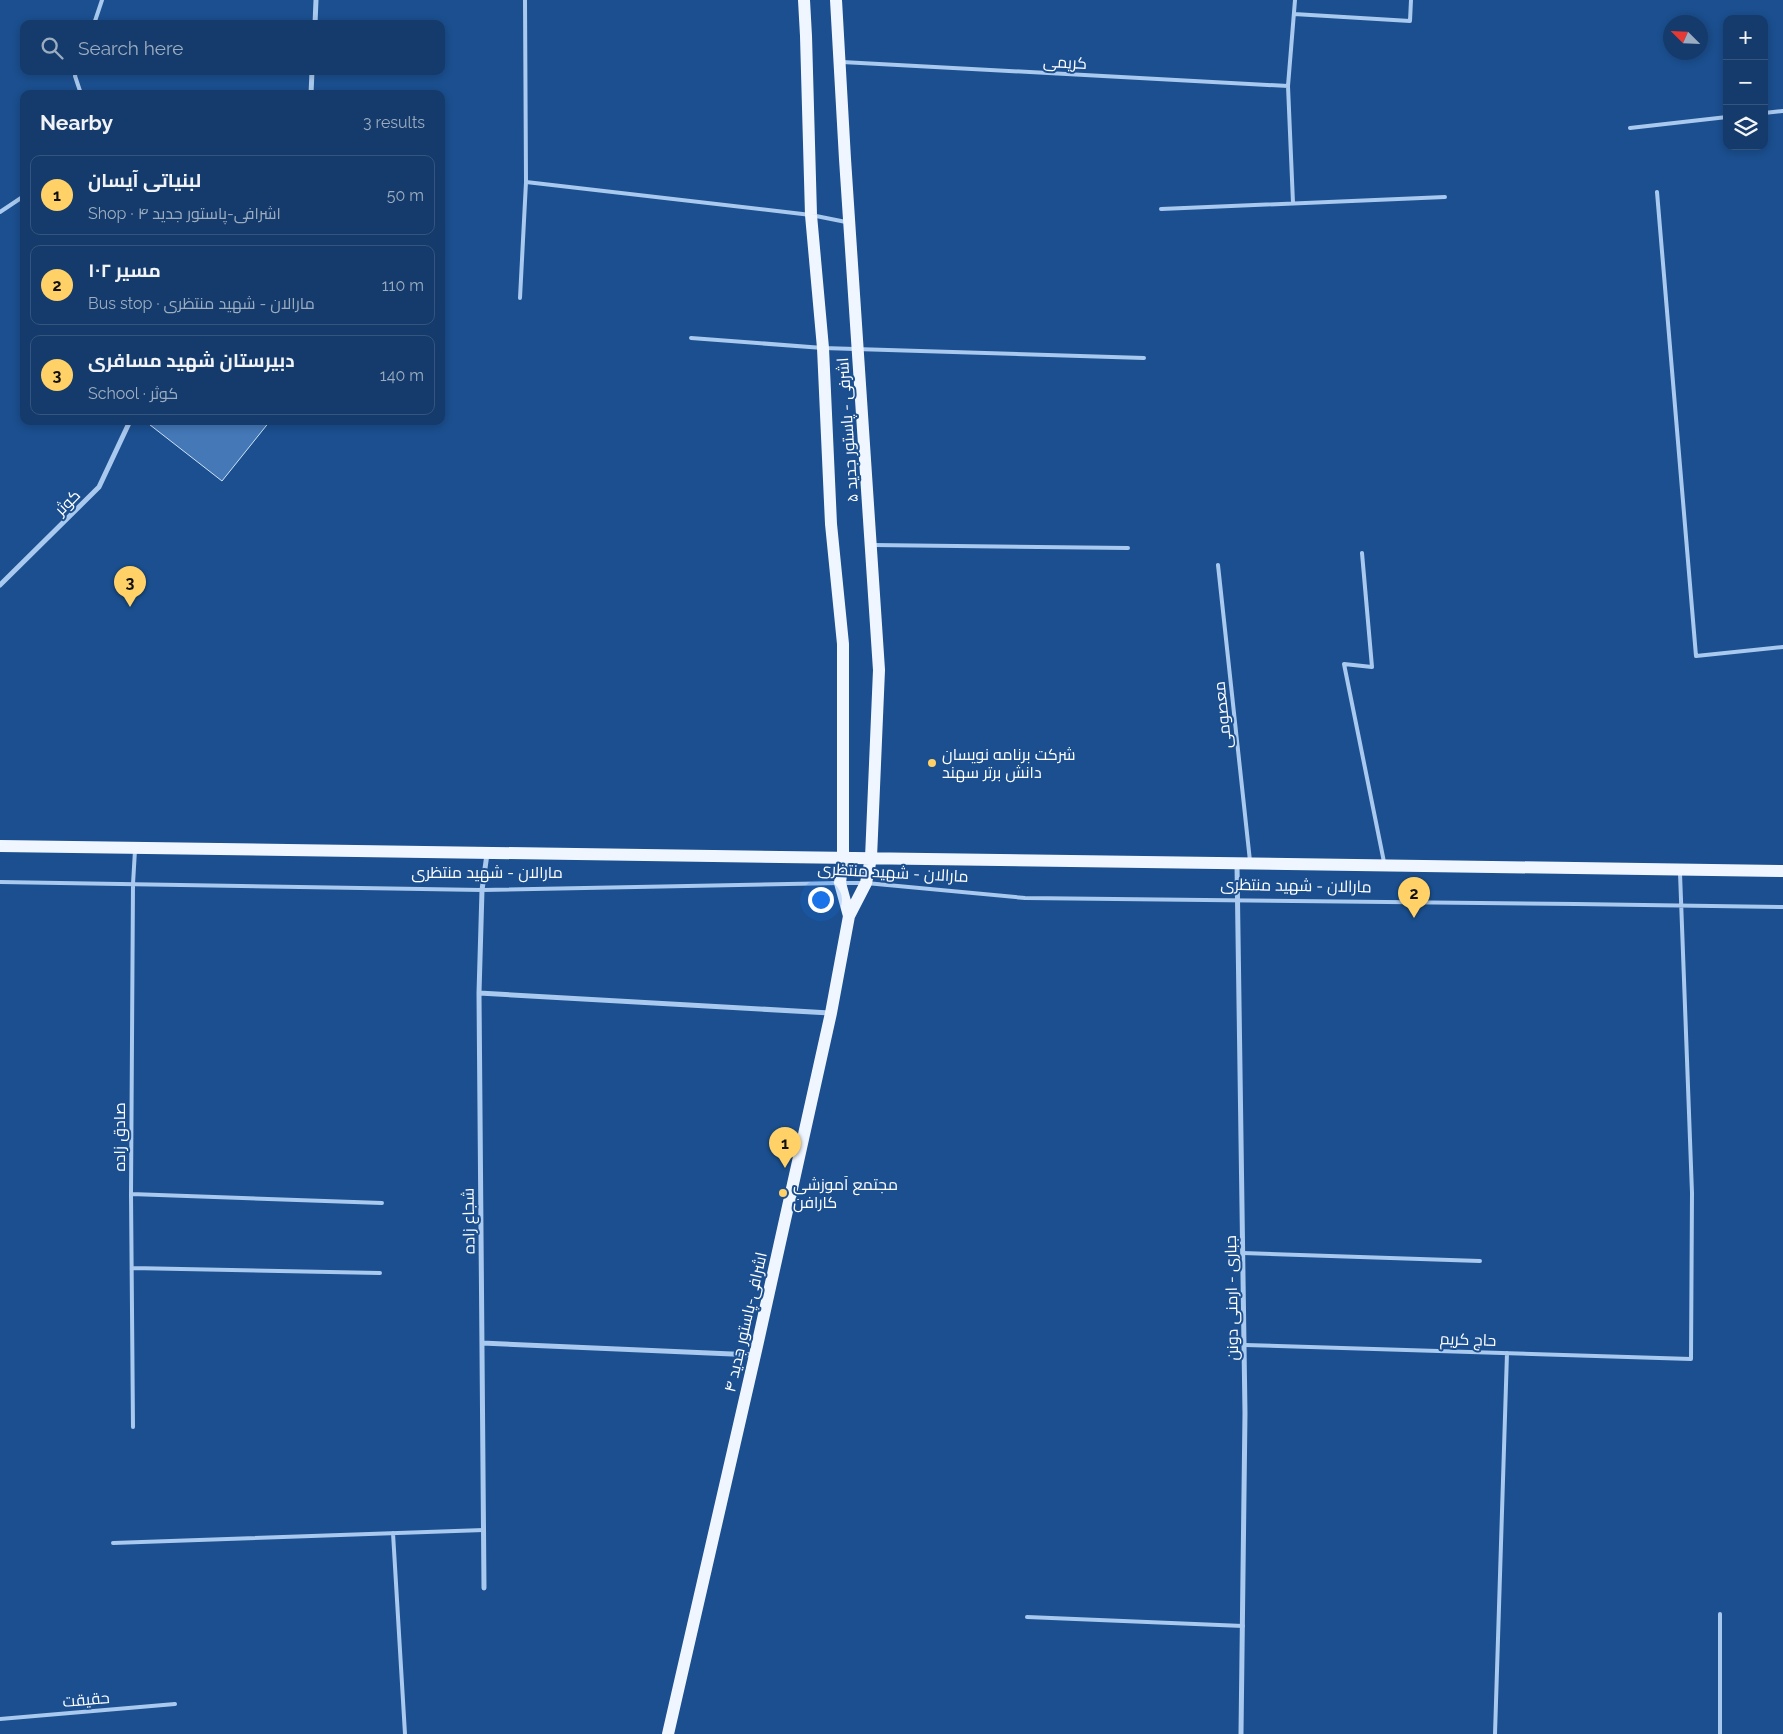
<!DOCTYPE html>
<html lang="en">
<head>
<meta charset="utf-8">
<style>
	body { margin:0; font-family:Raleway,Cairo,sans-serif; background:#1d4271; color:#f1f3f6 }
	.controls { position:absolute; right:15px; top:15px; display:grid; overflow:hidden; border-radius:10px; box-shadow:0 2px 8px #0003 }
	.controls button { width:45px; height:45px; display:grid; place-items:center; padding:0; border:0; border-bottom:1px solid #33557e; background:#143b6b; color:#f1f3f6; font:25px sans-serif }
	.compass { position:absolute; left:1663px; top:15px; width:45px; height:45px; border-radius:50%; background:#143b6b; box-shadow:0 2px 8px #0003; rotate:294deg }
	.you { position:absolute; left:820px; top:899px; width:18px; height:18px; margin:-12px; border:4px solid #fff; border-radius:50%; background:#1a73e8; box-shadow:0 0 0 8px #1a73e833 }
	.badge { display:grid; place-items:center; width:32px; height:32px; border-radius:50%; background:#ffd166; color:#111; font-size:16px; font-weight:700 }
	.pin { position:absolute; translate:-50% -41px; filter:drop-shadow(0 1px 2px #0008) }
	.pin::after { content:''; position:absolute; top:26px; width:18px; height:15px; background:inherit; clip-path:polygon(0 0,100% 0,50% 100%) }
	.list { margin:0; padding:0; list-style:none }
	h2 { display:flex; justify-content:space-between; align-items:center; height:65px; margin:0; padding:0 20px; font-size:21px }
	h2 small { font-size:16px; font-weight:400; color:#9dadc1 }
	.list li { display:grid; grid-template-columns:32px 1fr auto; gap:15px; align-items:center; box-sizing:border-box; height:80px; margin:0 10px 10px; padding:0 10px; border:1px solid #33557e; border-radius:10px }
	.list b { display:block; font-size:19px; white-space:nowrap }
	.list p { margin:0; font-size:16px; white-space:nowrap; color:#9dadc1 }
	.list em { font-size:16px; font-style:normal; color:#9dadc1 }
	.icon { flex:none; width:28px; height:28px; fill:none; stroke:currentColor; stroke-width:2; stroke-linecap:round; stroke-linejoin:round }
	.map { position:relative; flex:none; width:1783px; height:1734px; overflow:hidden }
	.search { position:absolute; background:#143b6b; box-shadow:0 2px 8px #0003; left:20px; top:20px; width:425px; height:55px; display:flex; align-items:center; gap:12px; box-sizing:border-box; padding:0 18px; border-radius:10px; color:#9dadc1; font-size:19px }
	.panel { position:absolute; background:#143b6b; box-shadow:0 2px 8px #0003; left:20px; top:90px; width:425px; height:335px; border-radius:10px }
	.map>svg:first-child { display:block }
</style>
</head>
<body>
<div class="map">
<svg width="1783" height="1734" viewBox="0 0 1783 1734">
	<rect width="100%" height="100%" fill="#1b4f8f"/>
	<!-- building -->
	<path fill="#4478b7" stroke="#cfe3fa" d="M145,421H270L222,481Z"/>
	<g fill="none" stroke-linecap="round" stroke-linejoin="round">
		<!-- service -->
		<path stroke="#a9c9ee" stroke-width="4" d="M1294,14L1410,21L1411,0
			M94,24L102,0
			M842,62L1288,86
			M76,71L75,76L81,94
			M1764,113L1783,111
			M1630,128L1727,117
			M526,182L811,215L846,222
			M1657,192L1696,656L1783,647
			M1293,203L1288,86L1295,0
			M1161,209L1445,197
			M0,212L24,196
			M520,298L526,182L525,0
			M691,338L823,348L1144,358
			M873,545L1128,548
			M1362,553L1372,667L1344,664L1384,862
			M1218,565L1250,861
			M0,882L482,890L840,883H866L1025,898L1576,904L1783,907
			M131,1194L382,1203
			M1243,1253L1480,1261
			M132,1268L380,1273
			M1245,1345L1691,1359L1692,1193L1680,873
			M133,1427L131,1194L133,884L135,850
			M393,1533L405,1734
			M113,1543L484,1530
			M1027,1617L1243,1626
			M0,1719L175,1704
			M1495,1734L1507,1353
			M1720,1734V1614"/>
		<!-- minor -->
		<path stroke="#a9c9ee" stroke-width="5" d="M315,24L316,0
			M311,94L312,71
			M0,585L99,487L130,421
			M1237,865L1245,1413L1241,1734
			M479,993L830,1013
			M482,1343L755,1355
			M484,1588L479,993L482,890L487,854"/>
		<!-- primary -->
		<path stroke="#f0f6ff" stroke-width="12" d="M804,0L806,36L811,215L823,348L831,524L843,644V857L840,883L849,916
			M0,846L1783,871
			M668,1734L755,1355L831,1013L849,916L866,883L871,858L879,670L845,159L836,0"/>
	</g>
	<!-- markers -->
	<g fill="#ffd166" stroke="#1b4f8f" stroke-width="2">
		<circle cx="932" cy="763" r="5"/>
		<circle cx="783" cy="1193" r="5"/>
	</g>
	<g text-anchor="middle" stroke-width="4" stroke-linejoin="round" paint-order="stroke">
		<!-- street labels -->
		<g font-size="16" fill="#fff" stroke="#1b4f8f">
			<text transform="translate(1065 62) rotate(3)" y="6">کریمی</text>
			<text transform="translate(847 430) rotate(-94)" y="6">اشرفی - پاستور جدید ۵</text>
			<text transform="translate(67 502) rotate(-45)" y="6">کوثر</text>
			<text transform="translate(1222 715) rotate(-96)" y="6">معصومی</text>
			<text x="487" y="878">مارالان - شهید منتظری</text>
			<text transform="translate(893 872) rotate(3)" y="6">مارالان - شهید منتظری</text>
			<text transform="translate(1296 885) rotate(1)" y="6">مارالان - شهید منتظری</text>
			<text transform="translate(119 1137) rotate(-90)" y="6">صادق زاده</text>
			<text transform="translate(468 1221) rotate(-91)" y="6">شجاع زاده</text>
			<text transform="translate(1231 1298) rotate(-91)" y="6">جباری - ارمنی دونن</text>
			<text transform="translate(745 1322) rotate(-77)" y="6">اشرافی-پاستور جدید ۴</text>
			<text transform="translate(1468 1339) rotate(2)" y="6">حاج کریم</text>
			<text transform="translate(86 1699) rotate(-5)" y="6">حقیقت</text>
		</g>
		<!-- poi labels -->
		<g font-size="16" fill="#fff" stroke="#1b4f8f" text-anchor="start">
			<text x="942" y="760">شرکت برنامه نویسان<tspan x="942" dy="18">دانش برتر سهند</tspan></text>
			<text x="793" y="1190">مجتمع آموزشی<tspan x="793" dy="18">کارافن</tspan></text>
		</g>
	</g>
</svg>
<div class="controls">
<button>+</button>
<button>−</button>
<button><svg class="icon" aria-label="layers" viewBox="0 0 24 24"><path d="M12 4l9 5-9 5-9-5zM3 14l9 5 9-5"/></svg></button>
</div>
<svg class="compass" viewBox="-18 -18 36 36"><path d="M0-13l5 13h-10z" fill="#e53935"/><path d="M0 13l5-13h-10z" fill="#9dadc1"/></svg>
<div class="you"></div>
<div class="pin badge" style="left:785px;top:1168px">1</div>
<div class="pin badge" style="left:1414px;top:918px">2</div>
<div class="pin badge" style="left:130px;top:607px">3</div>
<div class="search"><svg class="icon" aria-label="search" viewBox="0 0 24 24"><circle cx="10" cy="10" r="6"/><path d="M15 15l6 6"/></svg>Search here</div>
<section class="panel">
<h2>Nearby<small>3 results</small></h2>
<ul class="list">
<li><span class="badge">1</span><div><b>لبنیاتی آیسان</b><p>Shop · اشرافی-پاستور جدید ۴</p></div><em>50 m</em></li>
<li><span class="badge">2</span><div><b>مسیر ۱۰۲</b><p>Bus stop · مارالان - شهید منتظری</p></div><em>110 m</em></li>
<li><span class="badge">3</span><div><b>دبیرستان شهید مسافری</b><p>School · کوثر</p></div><em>140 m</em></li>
</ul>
</section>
</div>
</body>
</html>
